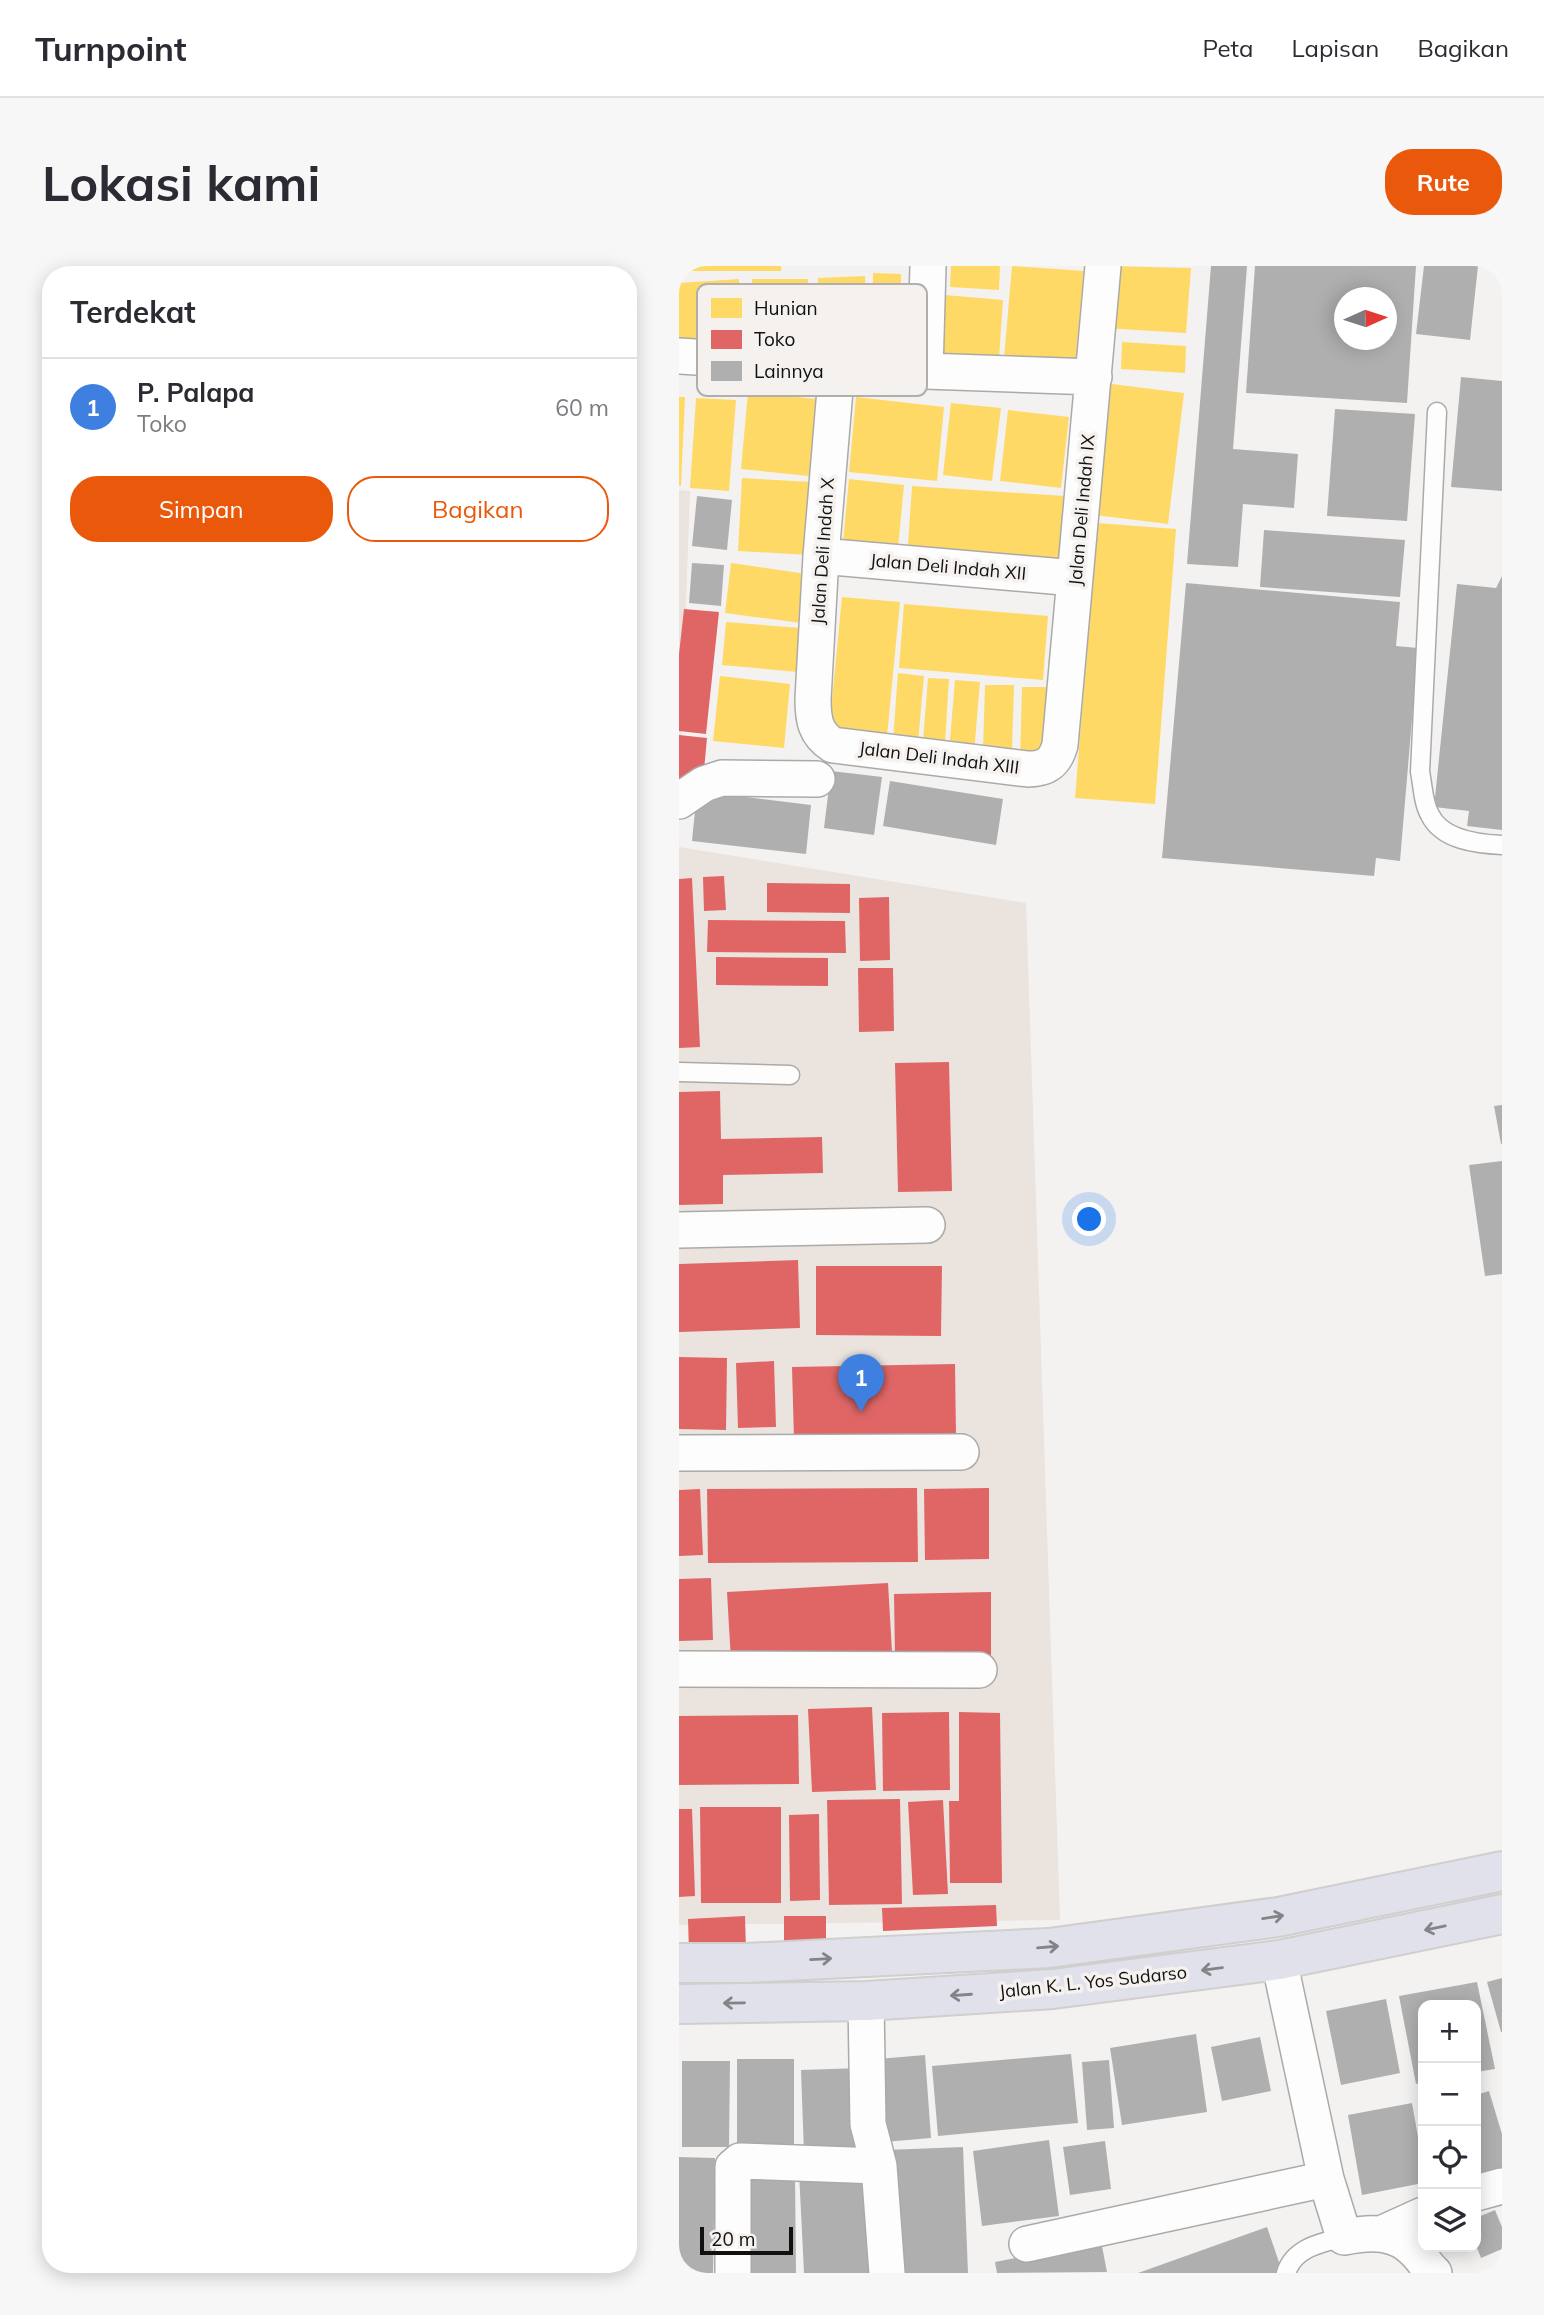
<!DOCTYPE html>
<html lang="id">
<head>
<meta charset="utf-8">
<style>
	body { margin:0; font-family:Mulish,sans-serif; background:#f7f7f7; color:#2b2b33 }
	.controls { position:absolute; right:21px; bottom:21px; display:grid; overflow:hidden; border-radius:14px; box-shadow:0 4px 18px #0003 }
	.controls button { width:63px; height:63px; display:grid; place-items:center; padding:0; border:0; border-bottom:2px solid #e1e1e2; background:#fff; color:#2b2b33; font:35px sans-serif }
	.compass { position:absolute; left:655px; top:21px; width:63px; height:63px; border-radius:50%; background:#fff; box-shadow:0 4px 18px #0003; rotate:87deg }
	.scale { position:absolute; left:21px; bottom:18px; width:93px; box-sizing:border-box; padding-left:7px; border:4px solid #121110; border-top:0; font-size:19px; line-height:24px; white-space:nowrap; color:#121110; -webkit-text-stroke:5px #f5f1ef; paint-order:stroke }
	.you { position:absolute; left:411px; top:954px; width:24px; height:24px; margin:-18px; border:5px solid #fff; border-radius:50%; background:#1a73e8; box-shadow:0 0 0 10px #1a73e833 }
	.badge { display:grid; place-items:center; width:46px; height:46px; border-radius:50%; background:#ea580c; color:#fff; font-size:23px; font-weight:700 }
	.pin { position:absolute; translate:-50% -58px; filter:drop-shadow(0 2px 4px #0008) }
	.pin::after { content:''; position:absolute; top:37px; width:24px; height:21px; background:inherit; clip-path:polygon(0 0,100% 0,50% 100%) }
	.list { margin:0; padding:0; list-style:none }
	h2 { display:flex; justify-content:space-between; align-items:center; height:91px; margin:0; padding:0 28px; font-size:30px }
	h2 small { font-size:23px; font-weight:400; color:#7c7c81 }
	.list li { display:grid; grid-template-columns:46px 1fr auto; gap:21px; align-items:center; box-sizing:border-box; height:98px; padding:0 28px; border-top:2px solid #e1e1e2 }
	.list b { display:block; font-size:26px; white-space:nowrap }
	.list p { margin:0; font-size:23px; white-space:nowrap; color:#7c7c81 }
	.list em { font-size:23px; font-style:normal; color:#7c7c81 }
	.actions { display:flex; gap:14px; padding:21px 28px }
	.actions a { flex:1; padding:16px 0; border:2px solid #ea580c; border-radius:28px; text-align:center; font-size:24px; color:#ea580c }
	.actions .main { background:#ea580c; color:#fff }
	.icon { flex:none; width:38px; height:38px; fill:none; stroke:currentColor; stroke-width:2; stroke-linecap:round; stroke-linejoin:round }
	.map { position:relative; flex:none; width:823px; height:2007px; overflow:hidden; border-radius:28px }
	header { display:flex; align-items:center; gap:42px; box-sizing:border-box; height:98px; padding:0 35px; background:#fff; border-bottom:2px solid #e1e1e2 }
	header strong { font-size:33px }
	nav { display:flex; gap:38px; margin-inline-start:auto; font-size:24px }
	.intro { display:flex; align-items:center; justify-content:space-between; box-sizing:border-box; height:168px; padding:0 42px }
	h1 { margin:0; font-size:49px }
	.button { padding:18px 32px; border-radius:28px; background:#ea580c; color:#fff; font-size:24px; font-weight:700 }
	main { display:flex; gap:42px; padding:0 42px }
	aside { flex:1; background:#fff; border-radius:28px; box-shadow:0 4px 18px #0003 }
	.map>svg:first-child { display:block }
</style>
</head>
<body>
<header>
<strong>Turnpoint</strong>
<nav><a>Peta</a><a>Lapisan</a><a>Bagikan</a></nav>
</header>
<div class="intro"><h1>Lokasi kami</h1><a class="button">Rute</a></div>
<main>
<aside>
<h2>Terdekat<small></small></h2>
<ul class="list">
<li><span class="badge" style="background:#3f7fe0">1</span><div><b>P. Palapa</b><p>Toko</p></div><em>60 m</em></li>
</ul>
<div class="actions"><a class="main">Simpan</a><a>Bagikan</a></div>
</aside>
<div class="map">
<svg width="823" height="2007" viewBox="0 0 823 2007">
	<rect width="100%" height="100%" fill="#f4f2f0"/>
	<!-- built -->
	<path fill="#eae3de" d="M0,224L11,225L0,533Z
		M0,581L347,637L381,1654L0,1659Z"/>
	<!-- homes -->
	<path fill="#ffd966" d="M0,0H102V5H0Z
		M272,0H321L320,24L271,21Z
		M333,0L405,5L396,99L325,92Z
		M429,0L512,2L507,67L425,62Z
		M194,7L222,8L221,80L193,79Z
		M186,10L188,86L141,87L139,12Z
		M60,13L64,71L0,75V17Z
		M73,13H129V80H73Z
		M266,29L324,34L320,92L262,88Z
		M443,76L507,80L506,107L442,103Z
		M425,117L505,127L489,258L408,248Z
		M69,126L137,133L130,210L62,203Z
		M0,131H6L2,220H0Z
		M177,131L265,141L258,215L170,206Z
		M17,132L57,134L50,225L11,222Z
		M272,137L322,142L313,215L264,209Z
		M329,144L390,151L382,222L321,215Z
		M63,212L134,216L130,289L59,285Z
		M170,213L225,219L218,292L163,287Z
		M233,220L386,230L381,304L228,294Z
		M418,257L497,263L476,538L396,532Z
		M52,297L128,308L122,357L46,347Z
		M163,331L221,336L208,470L150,465Z
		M225,338L369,350L364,414L220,402Z
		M47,356L122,362L119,406L43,399Z
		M219,407L245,410L239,476L214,474Z
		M41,410L111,418L105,482L34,475Z
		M249,412L270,413L266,477L244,475Z
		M276,414L301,416L295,487L270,485Z
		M306,419H335L333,484L304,483Z
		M343,421H367L366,496L341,495Z"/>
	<!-- shops -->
	<path fill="#e06666" d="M5,343L40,346L27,468L0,465V388Z
		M0,469L28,472L24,515L0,513Z
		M45,610L47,644L25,645L24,611Z
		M13,612L21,781L0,782V613Z
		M88,617L171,618V647L88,646Z
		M210,631L211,694L181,695L180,632Z
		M29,654L166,655L167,687L28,686Z
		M37,691L149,692V720L37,719Z
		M179,702H214L215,765L180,766Z
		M270,796L273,925L219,926L216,797Z
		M41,825L42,873L143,871L144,907L44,909V938L0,939V826Z
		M119,994L121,1062L0,1066V998Z
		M137,1000H263L262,1070L137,1069Z
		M0,1091L48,1092L47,1164L0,1163Z
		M95,1095L97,1161L59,1162L57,1097Z
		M276,1098L277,1170L115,1174L113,1101Z
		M238,1222L239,1296L29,1297L28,1223Z
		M310,1222V1293L246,1294L245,1223Z
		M21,1223L24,1289L0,1290V1224Z
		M32,1312L34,1374L0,1375V1313Z
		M209,1317L213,1386L52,1395L48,1326Z
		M312,1326V1389L216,1391L215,1328Z
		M193,1441L197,1524L133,1526L129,1443Z
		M270,1446L271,1524L204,1525L203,1447Z
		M280,1446L321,1447L323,1617H271L270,1535H280Z
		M119,1449L120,1518L0,1519V1450Z
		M221,1533L223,1638L150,1639L148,1534Z
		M264,1534L269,1628L234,1629L229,1536Z
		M21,1541H102V1637H22Z
		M0,1543H13L16,1630L0,1631Z
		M140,1548L141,1634L111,1635L110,1549Z
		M317,1639L318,1660L204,1665L203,1642Z
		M66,1650L67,1683L10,1686L9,1653Z
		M105,1650H147V1676H105Z"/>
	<!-- building -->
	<path fill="#b0afaf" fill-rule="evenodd" d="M532,0H568L554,183L619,188L615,242L564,238L559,301L508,298Z
		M576,0H737L728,137L567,127ZM666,32H708V74H666Z
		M745,0H799L791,74L737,68Z
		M782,111L823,115V225L772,221Z
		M656,143L736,148L728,255L648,250Z
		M18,230L53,234L48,284L13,280Z
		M585,264L726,274L721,331L581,321Z
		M13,297L45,299L42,340L10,337Z
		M823,310V564L788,560L790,545L755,541L778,318L817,322Z
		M507,317L721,336L717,380L739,382L721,595L697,592L695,610L483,592Z
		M152,505L203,511L195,569L145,562Z
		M211,515L324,533L317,579L204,560Z
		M18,525L132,539L127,588L13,575Z
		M823,839V878H822L815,840Z
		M823,895V1008L806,1010L790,899Z
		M823,1712V1766H822L808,1716Z
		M798,1716L816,1803L797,1806V1739H744V1816L737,1818L720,1730Z
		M707,1733L721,1807L662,1819L647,1745Z
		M517,1768L528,1846L443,1859L431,1782Z
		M581,1771L592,1825L543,1835L532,1781Z
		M392,1788L399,1857L259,1870L253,1800Z
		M246,1789L252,1872L205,1876L199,1793Z
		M58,1793H115V1893H58Z
		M430,1794L435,1862L408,1864L403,1796Z
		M3,1795H51L50,1881H3Z
		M181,1802L184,1886L125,1888L122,1804Z
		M810,1825L823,1868V1905L797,1913V1829Z
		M733,1837L744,1899V1917L683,1929L669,1849Z
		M370,1874L380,1950L303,1960L294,1885Z
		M426,1875L432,1923L391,1929L384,1881Z
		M284,1881L289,2007H212L207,1884Z
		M0,1891L36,1892L34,2007H0Z
		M193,1903L199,2007H125L120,1906Z
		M116,1909L117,2007H65L64,1910Z
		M816,1944L823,1961V1983L802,1992L797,1979V1952Z
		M588,1961L603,2005L597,2007H459Z
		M422,1975L428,2006L318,2007L316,1996Z"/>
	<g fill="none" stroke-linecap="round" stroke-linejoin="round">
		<!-- lane casing -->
		<g stroke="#abaaa9" stroke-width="21">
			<path id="lane" d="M758,146L741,506C744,520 744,537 751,549C763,574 798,578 823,579
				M0,806L111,809
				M607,2007C615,1982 641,1977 665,1971"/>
		</g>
		<!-- street casing -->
		<g stroke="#abaaa9" stroke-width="38">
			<path id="street" d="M0,90L246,105L415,111
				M158,100L142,290L134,433C134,453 136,468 154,479L349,503C367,503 376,497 381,479L424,0
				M246,105L249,0
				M142,290L396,312
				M0,535L25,518L43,512L138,513
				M0,964L248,959
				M0,1187L282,1186
				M0,1403L300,1404
				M600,1694L647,1913L665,1971C691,1966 717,1964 737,1986C744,1993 748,2001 755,2007
				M187,1735L189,1858L200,1900L208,2007
				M797,1927L823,1920
				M702,1968L744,1949
				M348,1978L647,1913
				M54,2007V1901L61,1895L200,1900"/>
		</g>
		<!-- highway casing -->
		<g stroke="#d0cfce" stroke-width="42">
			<path id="highway" d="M0,1697H66L370,1682L599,1651L823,1605
				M0,1738L187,1735L374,1723L600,1694L823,1648"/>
		</g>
		<!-- lane -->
		<use href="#lane" stroke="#fdfdfd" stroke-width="18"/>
		<!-- street -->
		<use href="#street" stroke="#fdfdfd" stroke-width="35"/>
		<!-- highway -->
		<use href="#highway" stroke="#e0e1eb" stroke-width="38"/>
	</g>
	<!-- one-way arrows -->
	<defs><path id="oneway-shaft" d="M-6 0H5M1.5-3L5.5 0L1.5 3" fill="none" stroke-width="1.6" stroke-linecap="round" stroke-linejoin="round" transform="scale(1.75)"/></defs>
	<g stroke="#838388">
		<use href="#oneway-shaft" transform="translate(594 1651) rotate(-9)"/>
		<use href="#oneway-shaft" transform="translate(756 1662) rotate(168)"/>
		<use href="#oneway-shaft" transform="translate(369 1681) rotate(-5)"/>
		<use href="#oneway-shaft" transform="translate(142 1693) rotate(-3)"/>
		<use href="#oneway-shaft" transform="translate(533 1703) rotate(173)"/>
		<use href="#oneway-shaft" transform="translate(282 1729) rotate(176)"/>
		<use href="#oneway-shaft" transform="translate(55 1737) rotate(179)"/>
	</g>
	<g text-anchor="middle" stroke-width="7" stroke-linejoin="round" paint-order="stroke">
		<!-- street labels -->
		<g font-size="18" fill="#121110" stroke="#f5f1ef">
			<text transform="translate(403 244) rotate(-85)" y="6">Jalan Deli Indah IX</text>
			<text transform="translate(144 285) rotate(-86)" y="6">Jalan Deli Indah X</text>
			<text transform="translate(269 301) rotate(5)" y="6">Jalan Deli Indah XII</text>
			<text transform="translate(260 492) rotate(7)" y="6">Jalan Deli Indah XIII</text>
			<text transform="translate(414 1716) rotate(-6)" y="6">Jalan K. L. Yos Sudarso</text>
		</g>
	</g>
	<!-- legend -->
	<rect x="18" y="18" width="230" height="112" rx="10" fill="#f5f1ef" stroke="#b1aeac" stroke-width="2"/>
	<rect x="32" y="32" width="31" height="20" fill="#ffd966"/>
	<rect x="32" y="64" width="31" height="19" fill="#e06666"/>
	<rect x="32" y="95" width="31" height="20" fill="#b0afaf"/>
	<g font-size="19" fill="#121110">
		<text x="75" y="49">Hunian</text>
		<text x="75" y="80">Toko</text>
		<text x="75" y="112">Lainnya</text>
	</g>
</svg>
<div class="controls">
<button>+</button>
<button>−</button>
<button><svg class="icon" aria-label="locate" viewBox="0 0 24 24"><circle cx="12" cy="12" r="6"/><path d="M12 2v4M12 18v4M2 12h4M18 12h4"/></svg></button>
<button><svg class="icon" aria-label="layers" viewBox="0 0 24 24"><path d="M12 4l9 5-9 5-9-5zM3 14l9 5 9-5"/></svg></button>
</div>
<svg class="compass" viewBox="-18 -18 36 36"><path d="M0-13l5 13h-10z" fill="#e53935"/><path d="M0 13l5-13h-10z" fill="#7c7c81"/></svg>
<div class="scale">20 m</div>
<div class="you"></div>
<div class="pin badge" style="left:182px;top:1146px;background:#3f7fe0">1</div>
</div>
</main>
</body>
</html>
